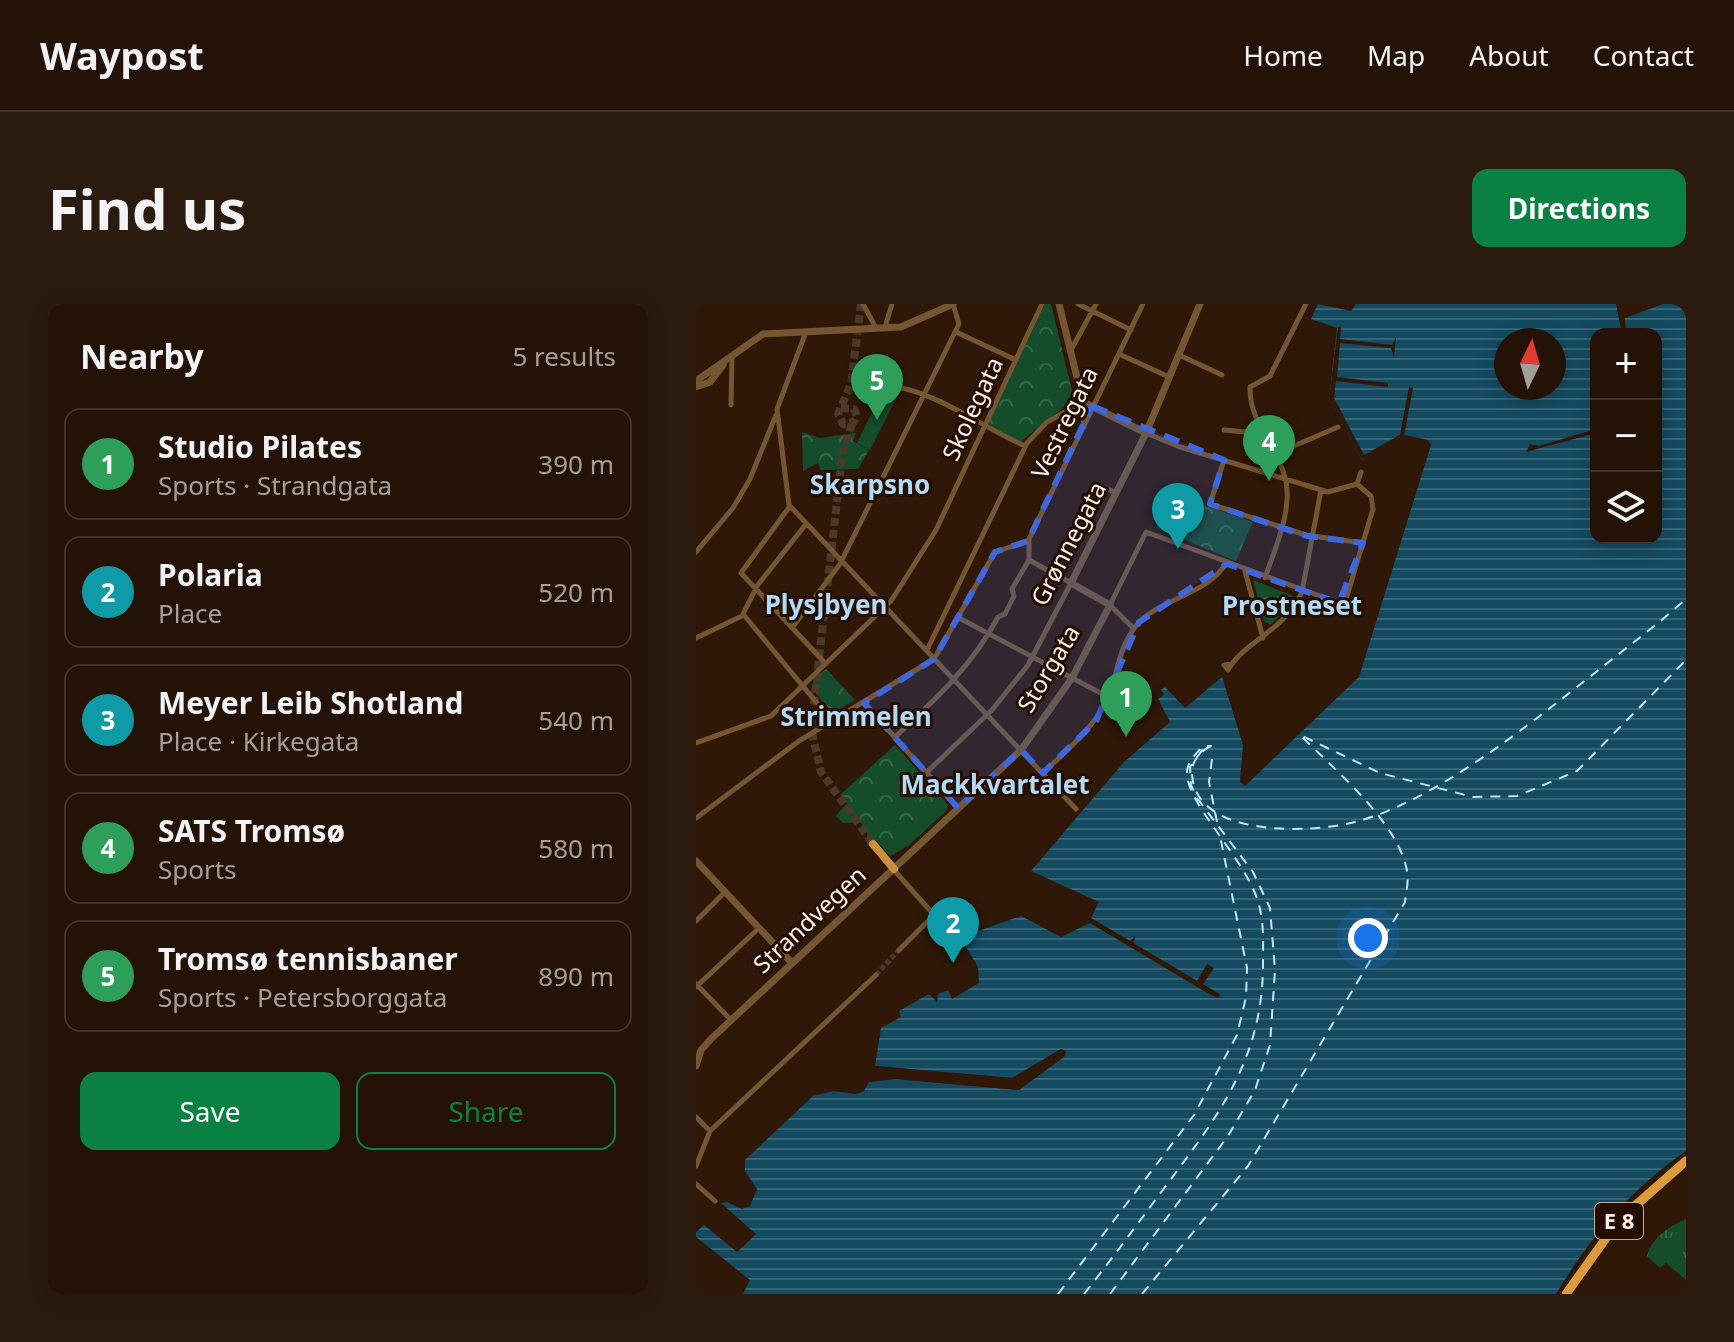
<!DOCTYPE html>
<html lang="en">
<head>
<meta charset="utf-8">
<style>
	body { margin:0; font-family:"Noto Sans",sans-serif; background:#2b1b0f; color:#f1f3f6 }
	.controls { position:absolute; right:24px; top:24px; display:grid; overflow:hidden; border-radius:16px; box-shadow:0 4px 20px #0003 }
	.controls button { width:72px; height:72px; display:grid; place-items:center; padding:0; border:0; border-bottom:2px solid #403227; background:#231205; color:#f1f3f6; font:40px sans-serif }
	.compass { position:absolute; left:798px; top:24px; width:72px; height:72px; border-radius:50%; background:#231205; box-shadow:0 4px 20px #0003; rotate:5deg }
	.you { position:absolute; left:672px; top:634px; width:28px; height:28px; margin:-20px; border:6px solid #fff; border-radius:50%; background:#1a73e8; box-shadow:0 0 0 12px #1a73e833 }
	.badge { display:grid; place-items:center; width:52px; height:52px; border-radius:50%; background:#0b8043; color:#fff; font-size:26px; font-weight:700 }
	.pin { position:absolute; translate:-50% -66px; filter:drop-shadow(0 2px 4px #0008) }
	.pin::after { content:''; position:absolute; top:42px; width:28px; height:24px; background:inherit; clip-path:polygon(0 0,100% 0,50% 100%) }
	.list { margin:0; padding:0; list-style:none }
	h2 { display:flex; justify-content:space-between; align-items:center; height:104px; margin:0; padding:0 32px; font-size:34px }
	h2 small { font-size:26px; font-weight:400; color:#a39e9a }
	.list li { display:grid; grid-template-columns:52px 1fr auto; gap:24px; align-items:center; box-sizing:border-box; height:112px; margin:0 16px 16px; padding:0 16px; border:2px solid #403227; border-radius:16px }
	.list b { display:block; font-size:30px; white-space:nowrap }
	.list p { margin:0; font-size:26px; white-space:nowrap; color:#a39e9a }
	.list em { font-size:26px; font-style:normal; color:#a39e9a }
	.actions { display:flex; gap:16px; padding:24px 32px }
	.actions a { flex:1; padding:18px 0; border:2px solid #0b8043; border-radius:16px; text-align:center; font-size:28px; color:#0b8043 }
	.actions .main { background:#0b8043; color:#fff }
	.icon { flex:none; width:44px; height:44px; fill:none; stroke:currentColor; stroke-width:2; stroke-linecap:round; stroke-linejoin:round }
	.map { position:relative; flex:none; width:990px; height:990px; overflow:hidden; border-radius:16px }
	header { display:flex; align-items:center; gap:48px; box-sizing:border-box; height:112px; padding:0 40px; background:#231205; border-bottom:2px solid #403227 }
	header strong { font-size:38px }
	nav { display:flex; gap:44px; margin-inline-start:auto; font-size:28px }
	.intro { display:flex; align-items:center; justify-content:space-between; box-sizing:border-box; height:192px; padding:0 48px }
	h1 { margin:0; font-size:56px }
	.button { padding:20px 36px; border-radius:16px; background:#0b8043; color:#fff; font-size:28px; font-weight:700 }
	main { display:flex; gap:48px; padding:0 48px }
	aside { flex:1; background:#231205; border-radius:16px; box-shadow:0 4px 20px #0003 }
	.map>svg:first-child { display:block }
</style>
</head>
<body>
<header>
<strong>Waypost</strong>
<nav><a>Home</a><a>Map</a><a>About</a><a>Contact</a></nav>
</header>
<div class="intro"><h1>Find us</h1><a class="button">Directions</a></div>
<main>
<aside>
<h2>Nearby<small>5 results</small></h2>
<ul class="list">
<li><span class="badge" style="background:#2e9e5b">1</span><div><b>Studio Pilates</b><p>Sports · Strandgata</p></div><em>390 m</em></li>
<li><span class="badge" style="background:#0f9aa8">2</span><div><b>Polaria</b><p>Place</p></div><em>520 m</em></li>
<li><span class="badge" style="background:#0f9aa8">3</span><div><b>Meyer Leib Shotland</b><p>Place · Kirkegata</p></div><em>540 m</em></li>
<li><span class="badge" style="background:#2e9e5b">4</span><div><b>SATS Tromsø</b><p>Sports</p></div><em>580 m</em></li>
<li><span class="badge" style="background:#2e9e5b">5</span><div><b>Tromsø tennisbaner</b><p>Sports · Petersborggata</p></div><em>890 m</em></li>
</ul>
<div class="actions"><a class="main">Save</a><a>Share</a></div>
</aside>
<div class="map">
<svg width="990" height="990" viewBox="0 0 990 990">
	<defs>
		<pattern id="grass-tufts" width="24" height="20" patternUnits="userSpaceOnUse" patternTransform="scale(2)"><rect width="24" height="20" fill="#154c2b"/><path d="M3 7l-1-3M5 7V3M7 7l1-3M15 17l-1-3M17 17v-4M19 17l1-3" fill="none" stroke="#38664a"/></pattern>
		<pattern id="park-crowns" width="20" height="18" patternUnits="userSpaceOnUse" patternTransform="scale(2)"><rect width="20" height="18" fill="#154c2b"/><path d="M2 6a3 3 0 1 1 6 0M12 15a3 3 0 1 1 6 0" fill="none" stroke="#38664a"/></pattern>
		<pattern id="water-rules" width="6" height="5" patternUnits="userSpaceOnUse" patternTransform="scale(2)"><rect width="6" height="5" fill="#144b61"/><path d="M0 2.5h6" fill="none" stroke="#376578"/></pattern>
	</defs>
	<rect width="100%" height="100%" fill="#2f1807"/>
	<!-- grass -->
	<path fill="url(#grass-tufts)" d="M990,915V976L970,959L964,964L951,952C956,933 974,922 990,915Z"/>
	<!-- park -->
	<path fill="url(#park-crowns)" d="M349,0H355L378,95L324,138L292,120Z
		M106,128L124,134L160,129L157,137L173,146L162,165L125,166L122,159L107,167Z
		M475,190L557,218L540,257L460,224Z
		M557,276L597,292L587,309L574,321L568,317Z
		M130,365L159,396L137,409L116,385L117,377Z
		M199,441L252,501L250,507L213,541L194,552L181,537L173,542L171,540V527L164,518L147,519L140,512L151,499L144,491Z"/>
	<!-- pitch -->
	<path fill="#154c2b" d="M186,88L200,95L174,146L161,139Z"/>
	<!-- water -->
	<path fill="url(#water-rules)" fill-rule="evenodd" d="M622,0L655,7L660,0H920L926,30H900V125L843,142L834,140L830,148L900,129V234H960V30H930L929,14L967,0H990V847C935,885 894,933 860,990H47L54,976L0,933V928L8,921L41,948L60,930L25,899L31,898L46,905L54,902L61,885L49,867V856L117,792L137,787L160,790L168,787L173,778L187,774L323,786L369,752L362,747L316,774L179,762L185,724L205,713L203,707L233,690L241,698L242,690L252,686L256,695L283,679L282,663L267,638L268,632L325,612L365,633L394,619L523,693L524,690L506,680L517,663L501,677L395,614L403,598L335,567L428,458L474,418L462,395L468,391L465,386L469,383L489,404L526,373L547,441L544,478L549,482L663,373L735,141L732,136L709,131L666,156L633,95L641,24L615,15ZM810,36H858V84H810Z"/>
	<!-- pier -->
	<path fill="#2f1807" d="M642,23H645L644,35L696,41L700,33L698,53L695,44L644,39L641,73L692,79V83L640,77L638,94L668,151L704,131L713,83L717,84L708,132L666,156L633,95Z
		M395,614L434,637L440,632L437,639L501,677L511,660L518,664L507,680L524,692L521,694L506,686L394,619Z
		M365,745L370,747L369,752L323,786L202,775L173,778L175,773L187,770L323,782L339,766L361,753L366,749L317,778L178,766L179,762L316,774Z"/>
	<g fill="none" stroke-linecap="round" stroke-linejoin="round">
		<!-- ferry -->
		<path stroke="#c2e6f8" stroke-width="2" stroke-dasharray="10 8" stroke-linecap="butt" d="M515,442C504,447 495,458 496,470C499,535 617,529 659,518C740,497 835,419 900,368C930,344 961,321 990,295
			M516,455L513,478L521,518
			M362,990L498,811L541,731L550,693L551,664L524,532
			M388,990C416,955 442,919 469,883C523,811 567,754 567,660C567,641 568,623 564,605C555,559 488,499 491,467C492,457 500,450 507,442H516
			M414,990L532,832L559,786L574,741L579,666L574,604L557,568L501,494L495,481L494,463L507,445
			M446,990L552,862L709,598C710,589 713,577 711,567C703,519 637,464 604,431L684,469L777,493L821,492L881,467L990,356"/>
		<!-- minor-tunnel -->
		<path stroke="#4e3829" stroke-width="5" stroke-dasharray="5 2.5" stroke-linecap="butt" d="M180,671L203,646"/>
		<!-- primary-tunnel -->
		<path stroke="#4e3829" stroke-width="8" stroke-dasharray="8 4" stroke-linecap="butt" d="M145,104L158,105L161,112L158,118L147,120L142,110L155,80L165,0
			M156,120L147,145L115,425L125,468L177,540"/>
		<!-- minor -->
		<path stroke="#745732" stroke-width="5" d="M167,0L180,24
			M382,0L435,26
			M189,23L196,0
			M110,28L81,105L93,201L380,505
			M260,28L320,56
			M374,48L400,0
			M423,50L473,73
			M483,51L526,71
			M183,81C234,82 283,122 329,142
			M386,99L388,123
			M35,101L36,53
			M528,126L549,128L564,123
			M579,150L642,123
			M528,156L514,200L610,231L667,239
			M401,180L420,189
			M661,180L665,168
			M94,202L45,269L130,360
			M0,248L37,204L54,175L80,111
			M333,256V235L447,0
			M549,267L567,334
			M569,274C579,244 599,202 588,170C579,140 553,117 554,83L574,72L610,0
			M47,310L135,416
			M263,314L412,393
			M96,324L144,260L263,20L257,0
			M438,325L414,301L450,228L643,299L651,292L677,205L675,192L661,180L632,188L484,143L450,129
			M0,334L46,312L61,282L110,220
			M232,344L331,139L351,118L387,98
			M532,366C550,335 586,330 606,288L625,186
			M532,366L528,361L536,360
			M168,399L262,504
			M199,433C239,396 277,361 302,313L309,310L318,292L316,285L333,256
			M0,439L75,412L195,297L240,226L346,0
			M231,468L296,406L332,361L375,279L333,256
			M347,469C371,446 396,426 411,396C422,371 421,346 440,322C462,294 511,292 530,259
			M0,514L103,437L238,355L299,248L332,237
			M198,566L238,611L203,646
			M0,617L29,588
			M0,680L35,716
			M0,683L63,624
			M0,813L14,827
			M0,862L14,827L180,671
			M0,880L19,897"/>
		<!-- tertiary -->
		<path stroke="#745732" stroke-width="7" d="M363,0L387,98L450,129
			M0,77L67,30L205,23L257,0
			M0,83L14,78L27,61
			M0,557L96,659
			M0,762L5,746L16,734L325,446L376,374L414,301L375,279L450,129L504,0"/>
		<!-- primary -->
		<path stroke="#ca8f3b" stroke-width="8" d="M177,540L198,565"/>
		<!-- trunk -->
		<path stroke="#dc9a3c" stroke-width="9" d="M870,990L923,916L990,857"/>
	</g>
	<!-- marked area -->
	<path fill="#3f66da" fill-opacity="0.2" stroke="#3f66da" stroke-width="6" stroke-dasharray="16 10" stroke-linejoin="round" d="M396,102L528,156L514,200L611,232L667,239L643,299L531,260L443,318L400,417L347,469L325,446L262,504L168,399L238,355L299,248L332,237Z"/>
	<g text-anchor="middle" stroke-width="6" stroke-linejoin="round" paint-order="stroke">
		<!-- shield labels -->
		<rect fill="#240e01" stroke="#bdaca3" stroke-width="2" x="899" y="899" width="48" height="36" rx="6"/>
		<g font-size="22" font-weight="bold" fill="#fef0e8">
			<text x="923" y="925">E 8</text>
		</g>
		<!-- street labels -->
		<g font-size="24" fill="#fef0e8" stroke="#240e01">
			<text transform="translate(277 105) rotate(-65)" y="8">Skolegata</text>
			<text transform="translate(369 119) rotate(-64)" y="8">Vestregata</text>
			<text transform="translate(373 240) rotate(-63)" y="8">Grønnegata</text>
			<text transform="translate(353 365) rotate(-59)" y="8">Storgata</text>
			<text transform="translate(114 616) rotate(-43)" y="8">Strandvegen</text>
		</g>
		<!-- neighbourhood labels -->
		<g font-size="26" font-weight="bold" fill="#b1d9f8" stroke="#240e01">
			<text x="174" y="190">Skarpsno</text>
			<text x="130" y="310">Plysjbyen</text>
			<text x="596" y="311">Prostneset</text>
			<text x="160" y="422">Strimmelen</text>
			<text x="299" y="490">Mackkvartalet</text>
		</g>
	</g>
</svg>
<div class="controls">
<button>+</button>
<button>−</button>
<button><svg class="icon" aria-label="layers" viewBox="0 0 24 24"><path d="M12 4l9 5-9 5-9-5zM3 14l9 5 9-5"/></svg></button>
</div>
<svg class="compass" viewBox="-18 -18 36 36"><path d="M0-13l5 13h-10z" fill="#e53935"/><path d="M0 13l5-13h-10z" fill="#a39e9a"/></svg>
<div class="you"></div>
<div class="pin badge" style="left:430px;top:433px;background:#2e9e5b">1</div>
<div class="pin badge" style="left:257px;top:659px;background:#0f9aa8">2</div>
<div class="pin badge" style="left:482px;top:245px;background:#0f9aa8">3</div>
<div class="pin badge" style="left:573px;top:177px;background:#2e9e5b">4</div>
<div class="pin badge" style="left:181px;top:116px;background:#2e9e5b">5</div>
</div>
</main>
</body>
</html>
